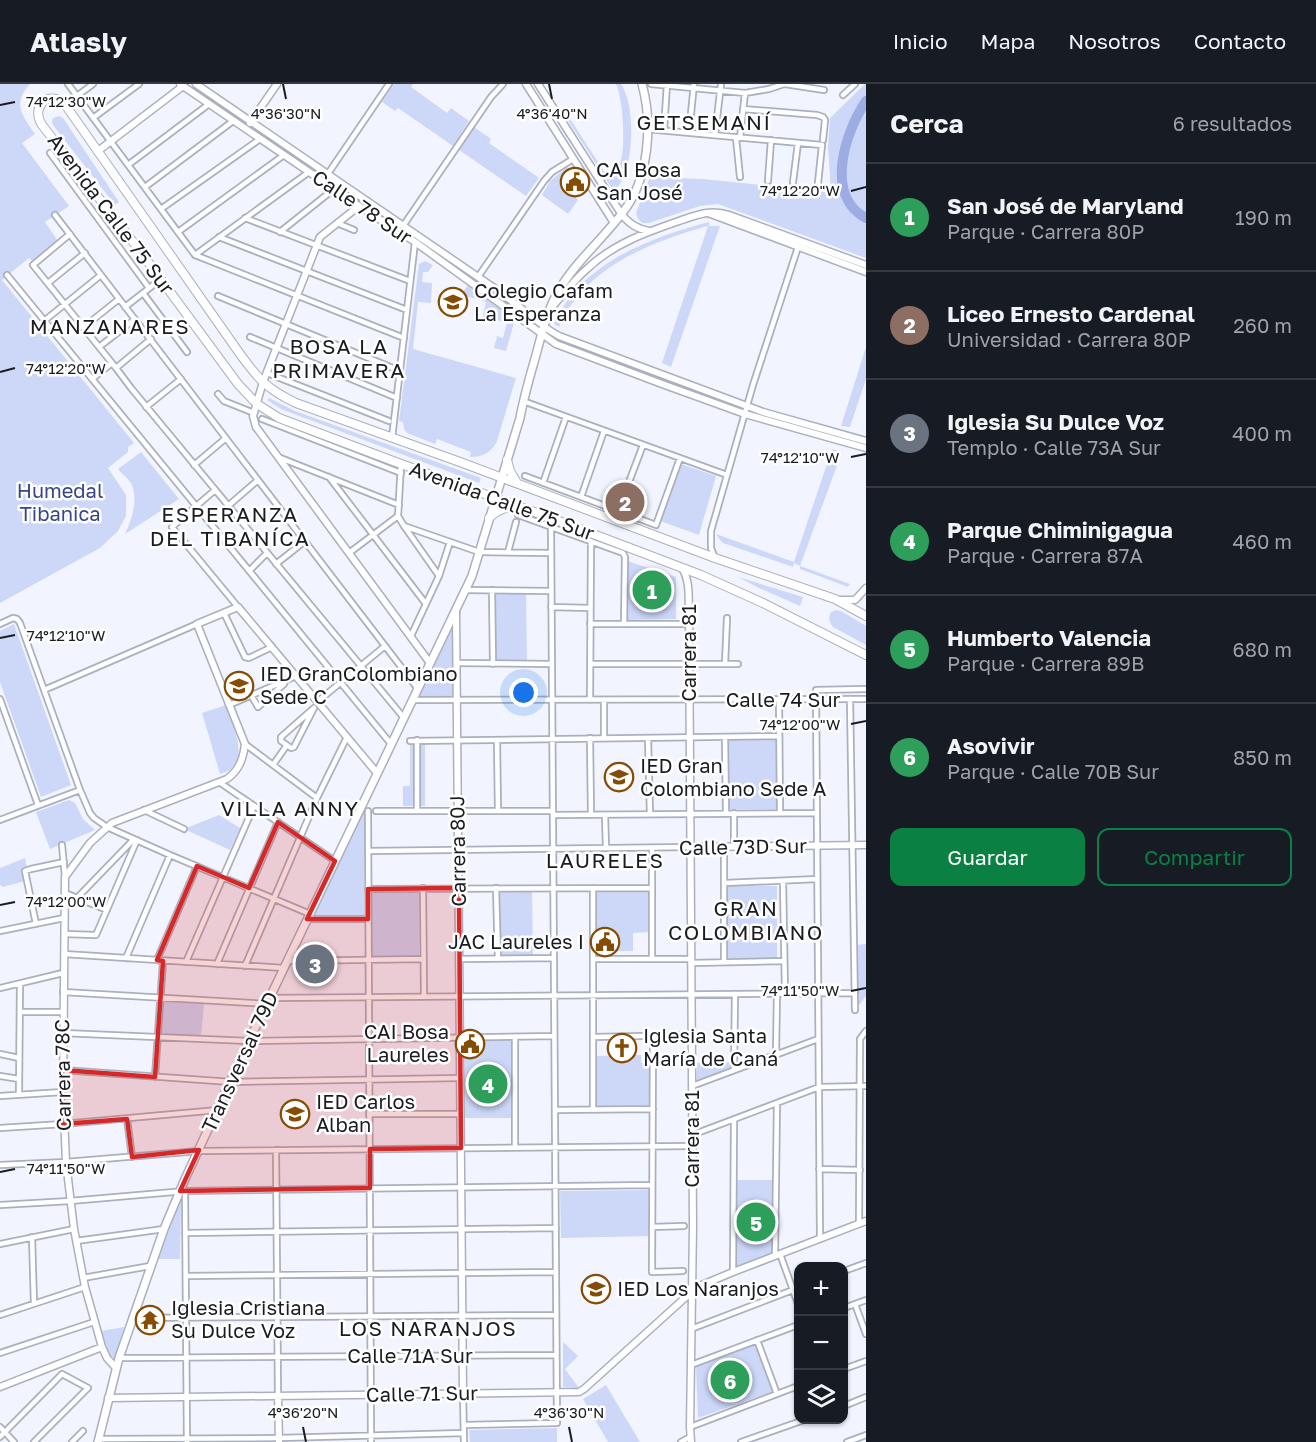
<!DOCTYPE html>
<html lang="es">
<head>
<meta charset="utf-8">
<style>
	body { margin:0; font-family:"Golos Text",sans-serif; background:#242831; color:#f1f3f6 }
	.controls { position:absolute; right:18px; bottom:18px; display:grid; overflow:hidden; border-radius:12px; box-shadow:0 2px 4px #0004 }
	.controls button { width:54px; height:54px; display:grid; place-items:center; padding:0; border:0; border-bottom:2px solid #363941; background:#171b24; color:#f1f3f6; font:30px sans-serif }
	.you { position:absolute; left:524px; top:609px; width:21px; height:21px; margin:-15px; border:4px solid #fff; border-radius:50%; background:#1a73e8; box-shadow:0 0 0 9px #1a73e833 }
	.badge { display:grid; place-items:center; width:39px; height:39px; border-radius:50%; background:#0b8043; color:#fff; font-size:20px; font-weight:700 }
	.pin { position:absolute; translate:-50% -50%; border:3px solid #fff; box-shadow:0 2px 6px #0006 }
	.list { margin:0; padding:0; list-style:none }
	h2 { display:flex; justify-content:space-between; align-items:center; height:78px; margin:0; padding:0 24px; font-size:26px }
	h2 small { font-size:20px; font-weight:400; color:#9ea1a6 }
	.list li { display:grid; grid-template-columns:39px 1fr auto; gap:18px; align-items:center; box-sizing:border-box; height:108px; padding:0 24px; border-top:2px solid #363941 }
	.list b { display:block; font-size:22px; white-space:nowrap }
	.list p { margin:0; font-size:20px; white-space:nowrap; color:#9ea1a6 }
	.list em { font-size:20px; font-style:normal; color:#9ea1a6 }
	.actions { display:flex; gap:12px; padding:18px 24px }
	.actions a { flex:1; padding:14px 0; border:2px solid #0b8043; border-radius:12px; text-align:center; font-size:21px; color:#0b8043 }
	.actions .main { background:#0b8043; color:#fff }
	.icon { flex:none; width:33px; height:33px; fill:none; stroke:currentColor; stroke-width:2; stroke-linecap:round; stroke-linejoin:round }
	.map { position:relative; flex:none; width:866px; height:1358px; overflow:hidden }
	header { display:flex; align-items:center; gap:36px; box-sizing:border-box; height:84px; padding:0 30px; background:#171b24; border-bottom:2px solid #363941 }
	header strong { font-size:28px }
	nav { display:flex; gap:33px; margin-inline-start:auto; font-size:21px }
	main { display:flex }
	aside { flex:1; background:#171b24 }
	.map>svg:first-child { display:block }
</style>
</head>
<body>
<header>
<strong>Atlasly</strong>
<nav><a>Inicio</a><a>Mapa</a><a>Nosotros</a><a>Contacto</a></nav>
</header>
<main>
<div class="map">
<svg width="866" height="1358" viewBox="0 0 866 1358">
	<rect width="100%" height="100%" fill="#f2f5ff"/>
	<!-- green -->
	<path fill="#cdd7f8" d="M0,0H30C12,20 22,31 35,50L22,59L69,122L45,138L58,157L32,177L29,174L2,196L134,359L128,363V368L108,384L126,411V432L118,447L100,464L0,519Z
		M394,0H413L411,3L447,29L451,24L469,37L453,62L398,24L395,27L382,18Z
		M616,0H621C634,19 633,61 627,83C625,92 619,101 615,109L561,26L563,24L609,95C613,90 618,85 620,79C626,64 623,14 616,0Z
		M865,0H866V174L718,120L700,122L649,139H642L638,135L636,129L650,93L703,95L831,108L828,63L830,34Z
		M59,32L63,34L119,118L115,121L53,41L52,38L53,34Z
		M474,43L491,55L489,59L539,94L526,112L459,66Z
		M566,84L572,85L585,104L576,114L578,116L568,130L542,111L550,97Z
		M709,138V142H720L671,283L662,279L708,142C650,158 585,183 559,243L554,240C581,179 649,154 709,138Z
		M425,177L433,181L428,188H423L422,198L432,199L431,219L418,218L413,265L516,294L497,357C491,369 483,373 470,373L471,368L437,355L435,360L407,349L404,345L403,338L399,337L419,180Z
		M468,201L515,235L506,267L494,264L497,252L503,254L507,239L483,232L486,218L466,212L464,219L460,218L463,208Z
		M866,263V295L850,343L841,342Z
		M269,314L295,327L481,394L479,399L294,330L281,325L267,316Z
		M832,365L842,368L800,482L850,500L848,503L800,485V482L794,479L793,483L723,459L719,455L716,450L794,478Z
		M141,368L179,415L125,450C132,435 138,417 132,401C129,395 122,390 118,385Z
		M681,380L716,392L699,451L660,437Z
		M627,477L676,493V535L627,536Z
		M738,493L803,513L800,522L759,504Z
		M526,507L527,578H494V508Z
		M836,526L841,527L866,542V561L833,543C829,538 828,534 831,528Z
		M14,540L71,701L41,713L0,598V547Z
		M453,540L454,614H418Z
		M226,621C231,637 247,668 233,683C230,687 225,688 220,690L202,629Z
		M729,654L776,655L777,725H729Z
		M410,659H425V722H403V702H410Z
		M69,716L75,719L83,735L95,746L50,765L36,728Z
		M365,723L364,833H313Z
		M219,731L240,744L230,766L184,745Z
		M25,774L27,785L25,797L3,803L0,801V784Z
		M727,801L777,802V874H726Z
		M499,806H532L533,872H499Z
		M594,806H650V848L633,849V867H615V848L595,849Z
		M371,809H419V873H371Z
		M866,860V912L857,924L856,861Z
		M163,917L204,920L201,953L161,950Z
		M476,956H511V1034H465V966H476Z
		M641,971V979H649L650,1021L597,1022L596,972Z
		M731,978V986L697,999V979Z
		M737,1096H774V1169L736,1183Z
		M649,1106L650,1152L561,1154L560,1107Z
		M181,1114L180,1175H158Z
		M124,1243L115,1274L110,1272L101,1247Z
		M563,1258L578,1272L565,1285L579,1304L563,1303Z
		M755,1261L773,1308L698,1334L696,1283Z
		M606,1301L640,1358H608L583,1315Z
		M557,1344V1358H470L469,1346Z"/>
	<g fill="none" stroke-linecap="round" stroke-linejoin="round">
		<!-- river -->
		<path stroke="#9dade4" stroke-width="10" d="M866,17C845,48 824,112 866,134"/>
		<!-- minor casing -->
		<g stroke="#abb0bf" stroke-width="8">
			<path id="minor" d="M68,0L195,171
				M651,0L745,9L769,5L784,0
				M785,0L824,6
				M843,11L855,0
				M77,12L93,0
				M743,25L817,31L823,33L825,36L823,56
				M93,34L139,0
				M647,45L822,61L818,99
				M664,46L667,0
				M689,49L694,0
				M715,51L721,0
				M736,54L740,93
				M740,54L745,9
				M50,69L149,204
				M128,81L209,20
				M323,97L389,0
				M768,97L771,56
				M793,98L798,59
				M145,103L233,37
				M161,125L260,55
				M55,131L418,605
				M245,134L410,197
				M337,139L354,146
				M403,142L491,13L503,0
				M178,148L284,71
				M280,148L334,105
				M70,150L33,181L116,284L131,304L404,634
				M219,153L407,226
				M195,171L404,254
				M195,171L309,88
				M7,191L391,660
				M478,193L544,97L552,88L573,75
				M48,199L85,169
				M143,209L187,268
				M218,212L400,287
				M125,223L161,195
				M44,237L101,191
				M84,243L119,215
				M250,253L397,314
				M99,263L135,235
				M116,284L151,255
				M267,289L389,337
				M92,295L112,279
				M218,310L224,317L254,329
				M523,317L727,391
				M146,323L181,295
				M262,335L401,389
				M392,354L415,158
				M278,373L399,421
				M194,381L226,354
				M525,392L656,441L680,374
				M329,393L426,520
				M543,399L566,333
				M215,406L172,443L238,523
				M581,413L604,347
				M228,422L258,396
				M618,427L643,361
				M518,431L623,469L625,473L624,540
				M398,432L404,442L439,492
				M404,442L479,468L551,469
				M508,468L516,438
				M349,469L398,432L401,380
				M715,474L711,464V447L753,301L798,163
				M276,480L305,457
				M250,486L267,469
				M465,506L551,507
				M492,506L493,580
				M551,523L590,524
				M224,529L245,573L249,574L272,563
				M0,540L13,534L17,535L20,539L80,706L90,729L94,734L107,743L170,771L310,830
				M590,540H689
				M411,552L439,492L450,458
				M456,579L552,580
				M590,580H738
				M725,580L727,534
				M44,606L197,540
				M251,611L258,623L284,600
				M0,615L38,721
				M850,615L855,926
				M412,616L866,615
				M590,616L591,457
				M604,616V654
				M779,616L780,729
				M317,618L385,562
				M229,621L296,592
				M314,624L294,663L291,664L281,657V653Z
				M725,653L726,729
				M590,654L591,731
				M648,654L650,730
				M417,656V727
				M497,656L498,727
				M410,657L779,652
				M245,660L317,714
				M273,681L287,661
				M219,698L335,777
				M144,726L184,745
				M368,727L371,1358
				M376,727H553
				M734,729V763
				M553,731L816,729
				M605,731L606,764
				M0,736L80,706
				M62,761L65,793
				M724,763V878
				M652,764V875
				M368,767L690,763
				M783,797L785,909
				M725,799L817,795
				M423,804L424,912
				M496,804L498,875
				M593,804V1025
				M368,805L652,804
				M65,809L107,826
				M77,814L134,755
				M308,835H368
				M36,840L25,787L31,785L64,778
				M0,847L64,834
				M64,850L96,851L137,756
				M64,870L284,884
				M126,874L170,771
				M459,875L554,874
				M593,875H691
				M157,876L197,782
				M288,877L423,875
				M186,878L254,722
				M691,879L783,877
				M217,880L278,738
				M245,882L317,714L347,653
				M0,904L63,889
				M63,908L267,920
				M270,914L855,909
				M20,928H63
				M63,949L249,957L554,952
				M653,952L652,1188L683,1187
				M515,953V1063
				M593,953L692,951
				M0,970L19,974
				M776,970L777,909
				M63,986L231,998L460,994
				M734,986L735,910
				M0,992L19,995
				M155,993L163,877
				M692,1002L818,955
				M19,1010L20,900
				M0,1012L63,1008
				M555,1026L653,1025
				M369,1030H461
				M127,1035L132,1073
				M0,1044L63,1040L218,1026
				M692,1051L819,1003L866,1002
				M276,1066L278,1312
				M0,1081L66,1078L199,1067L692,1062
				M819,1085L860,1086
				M185,1107L187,1358
				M0,1121L70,1117L185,1107L652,1101
				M859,1140L860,955L866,947
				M652,1143L684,1142
				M185,1149L556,1144
				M32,1153L34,1220
				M820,1155L816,606L866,605
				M76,1157L164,1145
				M0,1160L74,1145
				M780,1170L798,1220
				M775,1172L777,1019
				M844,1187L866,1179
				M733,1188L734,1035
				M186,1192L556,1188
				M83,1194L150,1182
				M855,1220L866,1250
				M844,1224L866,1216
				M0,1231L85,1203
				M132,1234L556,1231
				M691,1245L798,1204
				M757,1256L777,1310
				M0,1269L94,1238
				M119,1274L556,1271
				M691,1281L798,1241
				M844,1285L866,1277
				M463,1310L464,1358
				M844,1322L866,1313
				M464,1341L557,1339L551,443
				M0,1343L14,1358
				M690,1343L798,1302
				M0,1353L62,1290L88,1304L34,1358
				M99,1355L279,1354L464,1349
				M72,1358L83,1347
				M681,1358L690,1353
				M741,1358L804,1336
				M847,1358L866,1351"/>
		</g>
		<!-- tertiary casing -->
		<g stroke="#abb0bf" stroke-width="9">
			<path id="tertiary" d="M180,0L359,122L415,158L556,260L662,300L745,330L866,364
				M196,0L500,208L549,246L559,252L763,328L866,357
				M526,0L614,139
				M538,0L622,131C630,140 637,145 649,147
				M250,39L277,0
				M98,67L183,2
				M359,122L320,153L263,298L253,332L256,343L430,579
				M708,129L866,188
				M553,222C564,209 575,195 588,184C613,160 647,148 679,137C696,131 711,125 729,131L866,181
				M682,484C691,498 688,517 689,533L693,1142L690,1343L691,1358
				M840,516H855L866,504
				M456,528L463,1310
				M690,763L866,761
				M116,1284L107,1274L102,1263L85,1203L74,1145L66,1078L63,1008L65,793L90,759L112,739L227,695C239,686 243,676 245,660L197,540L238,523L377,689
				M0,1303L102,1263
				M278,1312L279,1358
				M108,1314L579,1308L584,1305L697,1203L733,1188L866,1137"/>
		</g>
		<!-- secondary casing -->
		<g stroke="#abb0bf" stroke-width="10">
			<path id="secondary" d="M98,1358L119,1274L164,1145L185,1095L249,957L472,492L520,334C524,312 530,292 536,271C542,249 547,226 559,206C576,177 603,155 623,128C649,95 653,40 642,0"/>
		</g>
		<!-- primary casing -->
		<g stroke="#abb0bf" stroke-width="10">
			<path id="primary" d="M507,376L510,387L517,399
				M489,434C497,426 505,423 516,422
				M866,532L835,515L715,474L460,378L296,319C267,305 259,296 240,270L64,19C46,6 31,24 42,41L137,163L238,300L257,320L279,334L401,380L551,434L701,491L763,519L866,571"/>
		</g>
		<!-- minor -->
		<use href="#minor" stroke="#fff" stroke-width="4.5"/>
		<!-- tertiary -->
		<use href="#tertiary" stroke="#fff" stroke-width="6"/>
		<!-- secondary -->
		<use href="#secondary" stroke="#fff" stroke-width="7"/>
		<!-- primary -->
		<use href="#primary" stroke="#fff" stroke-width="8"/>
	</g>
	<!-- marked area -->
	<path fill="#d62828" fill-opacity="0.2" stroke="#d62828" stroke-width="4.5" stroke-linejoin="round" d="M278,738L335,777L307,835H368V805L459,804L461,1064L370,1065V1104L180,1107L199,1066L132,1073L127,1035L63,1040V986L155,993L163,877L157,876L197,782L249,804Z"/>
	<!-- ticks -->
	<path fill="none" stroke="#1a1c21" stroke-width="2" d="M283,0L286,15M549,0L552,15M0,21L15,18M851,107L866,103M0,288L15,284M851,373L866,370M0,554L15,551M851,640L866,637M0,821L15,818M851,907L866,904M0,1088L15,1085M303,1343L306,1358M569,1343L572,1358"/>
	<!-- icons -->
	<defs>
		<g id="civic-ring" transform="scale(1.5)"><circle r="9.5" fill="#fff" stroke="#874c04" stroke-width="1.5"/><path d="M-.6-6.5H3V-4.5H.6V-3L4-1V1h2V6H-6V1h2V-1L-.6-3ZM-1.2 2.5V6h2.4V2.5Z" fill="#874c04"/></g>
		<g id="school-ring" transform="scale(1.5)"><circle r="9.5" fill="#fff" stroke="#874c04" stroke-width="1.5"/><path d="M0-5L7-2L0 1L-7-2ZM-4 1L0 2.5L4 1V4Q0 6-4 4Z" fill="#874c04"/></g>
		<g id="church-ring" transform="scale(1.5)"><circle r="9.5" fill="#fff" stroke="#874c04" stroke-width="1.5"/><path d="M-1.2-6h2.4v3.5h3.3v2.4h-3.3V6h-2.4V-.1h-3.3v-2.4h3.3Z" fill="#874c04"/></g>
		<g id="temple-ring" transform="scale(1.5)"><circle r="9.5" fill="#fff" stroke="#874c04" stroke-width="1.5"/><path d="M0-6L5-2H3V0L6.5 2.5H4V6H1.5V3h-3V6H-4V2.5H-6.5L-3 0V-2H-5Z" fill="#874c04"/></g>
	</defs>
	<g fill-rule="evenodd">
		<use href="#civic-ring" x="575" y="98"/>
		<use href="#school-ring" x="453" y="218"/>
		<use href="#school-ring" x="239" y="602"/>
		<use href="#school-ring" x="619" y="693"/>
		<use href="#civic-ring" x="605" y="858"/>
		<use href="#civic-ring" x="470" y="960"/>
		<use href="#church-ring" x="622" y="964"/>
		<use href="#school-ring" x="295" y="1030"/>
		<use href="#school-ring" x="596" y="1205"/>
		<use href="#temple-ring" x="150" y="1236"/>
	</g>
	<g text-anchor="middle" stroke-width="5" stroke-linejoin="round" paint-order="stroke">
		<!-- poi labels -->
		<g font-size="20" fill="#1a1c21" stroke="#fff" text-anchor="start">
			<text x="596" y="93">CAI Bosa<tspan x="596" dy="23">San José</tspan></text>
			<text x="474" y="214">Colegio Cafam<tspan x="474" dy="23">La Esperanza</tspan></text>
			<text x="260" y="597">IED GranColombiano<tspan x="260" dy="23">Sede C</tspan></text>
			<text x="640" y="689">IED Gran<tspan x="640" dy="23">Colombiano Sede A</tspan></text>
			<text x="584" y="865" text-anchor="end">JAC Laureles I</text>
			<text x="449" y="955" text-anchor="end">CAI Bosa<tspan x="449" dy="23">Laureles</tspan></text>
			<text x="643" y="959">Iglesia Santa<tspan x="643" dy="23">María de Caná</tspan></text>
			<text x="316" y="1025">IED Carlos<tspan x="316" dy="23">Alban</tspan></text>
			<text x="617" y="1212">IED Los Naranjos</text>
			<text x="171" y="1231">Iglesia Cristiana<tspan x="171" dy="23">Su Dulce Voz</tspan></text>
		</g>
		<!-- street labels -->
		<g font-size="20" fill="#1a1c21" stroke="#fff">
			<text transform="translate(362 123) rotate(34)" y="7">Calle 78 Sur</text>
			<text transform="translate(111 130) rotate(53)" y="7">Avenida Calle 75 Sur</text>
			<text transform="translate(502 417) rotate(20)" y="7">Avenida Calle 75 Sur</text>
			<text transform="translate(689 569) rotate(-90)" y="7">Carrera 81</text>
			<text x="783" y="623">Calle 74 Sur</text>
			<text transform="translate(743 763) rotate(-1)" y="7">Calle 73D Sur</text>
			<text transform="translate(458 767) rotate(-91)" y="7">Carrera 80J</text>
			<text transform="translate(240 978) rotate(-65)" y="7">Transversal 79D</text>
			<text transform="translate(63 991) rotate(-91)" y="7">Carrera 78C</text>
			<text transform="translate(692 1055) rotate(-90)" y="7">Carrera 81</text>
			<text x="410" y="1279">Calle 71A Sur</text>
			<text transform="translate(422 1310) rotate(-1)" y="7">Calle 71 Sur</text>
		</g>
		<!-- park labels -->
		<g font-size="20" fill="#374688" stroke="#fff">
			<text x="60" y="414">Humedal<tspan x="60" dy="23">Tibanica</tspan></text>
		</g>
		<!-- neighbourhood labels -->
		<g font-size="21" letter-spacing="1.5" fill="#1a1c21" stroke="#fff">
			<text x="704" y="46">GETSEMANÍ</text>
			<text x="110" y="250">MANZANARES</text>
			<text x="339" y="270">BOSA LA<tspan x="339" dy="24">PRIMAVERA</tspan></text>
			<text x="230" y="438">ESPERANZA<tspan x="230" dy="24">DEL TIBANÍCA</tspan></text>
			<text x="290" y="732">VILLA ANNY</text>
			<text x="605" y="784">LAURELES</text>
			<text x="746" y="832">GRAN<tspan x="746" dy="24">COLOMBIANO</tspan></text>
			<text x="428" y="1252">LOS NARANJOS</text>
		</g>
	</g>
	<g font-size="15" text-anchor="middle" fill="#1a1c21" stroke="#fff" stroke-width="5" stroke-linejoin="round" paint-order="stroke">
		<text x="66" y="23">74°12'30"W</text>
		<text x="286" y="35">4°36'30"N</text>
		<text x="552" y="35">4°36'40"N</text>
		<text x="800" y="112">74°12'20"W</text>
		<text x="66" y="290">74°12'20"W</text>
		<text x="800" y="379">74°12'10"W</text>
		<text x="66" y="557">74°12'10"W</text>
		<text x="800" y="646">74°12'00"W</text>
		<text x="66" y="823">74°12'00"W</text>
		<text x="800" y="912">74°11'50"W</text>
		<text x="66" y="1090">74°11'50"W</text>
		<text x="303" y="1334">4°36'20"N</text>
		<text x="569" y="1334">4°36'30"N</text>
	</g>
</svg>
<div class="controls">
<button>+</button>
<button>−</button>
<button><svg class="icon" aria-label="layers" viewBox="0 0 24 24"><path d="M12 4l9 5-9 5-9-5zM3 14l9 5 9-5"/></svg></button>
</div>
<div class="you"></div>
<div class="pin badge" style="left:652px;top:506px;background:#2e9e5b">1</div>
<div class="pin badge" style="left:625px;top:418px;background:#8d6e63">2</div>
<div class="pin badge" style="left:315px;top:880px;background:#6b7280">3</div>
<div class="pin badge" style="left:488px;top:1000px;background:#2e9e5b">4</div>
<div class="pin badge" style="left:756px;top:1138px;background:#2e9e5b">5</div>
<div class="pin badge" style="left:730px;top:1296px;background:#2e9e5b">6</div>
</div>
<aside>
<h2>Cerca<small>6 resultados</small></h2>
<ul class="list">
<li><span class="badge" style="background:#2e9e5b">1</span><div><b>San José de Maryland</b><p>Parque · Carrera 80P</p></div><em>190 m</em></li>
<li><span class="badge" style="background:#8d6e63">2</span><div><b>Liceo Ernesto Cardenal</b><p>Universidad · Carrera 80P</p></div><em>260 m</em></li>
<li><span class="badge" style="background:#6b7280">3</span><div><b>Iglesia Su Dulce Voz</b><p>Templo · Calle 73A Sur</p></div><em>400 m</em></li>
<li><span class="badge" style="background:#2e9e5b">4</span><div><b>Parque Chiminigagua</b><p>Parque · Carrera 87A</p></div><em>460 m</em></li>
<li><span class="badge" style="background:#2e9e5b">5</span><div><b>Humberto Valencia</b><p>Parque · Carrera 89B</p></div><em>680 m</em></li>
<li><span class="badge" style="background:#2e9e5b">6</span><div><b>Asovivir</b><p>Parque · Calle 70B Sur</p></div><em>850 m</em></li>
</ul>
<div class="actions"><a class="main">Guardar</a><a>Compartir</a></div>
</aside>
</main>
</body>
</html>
